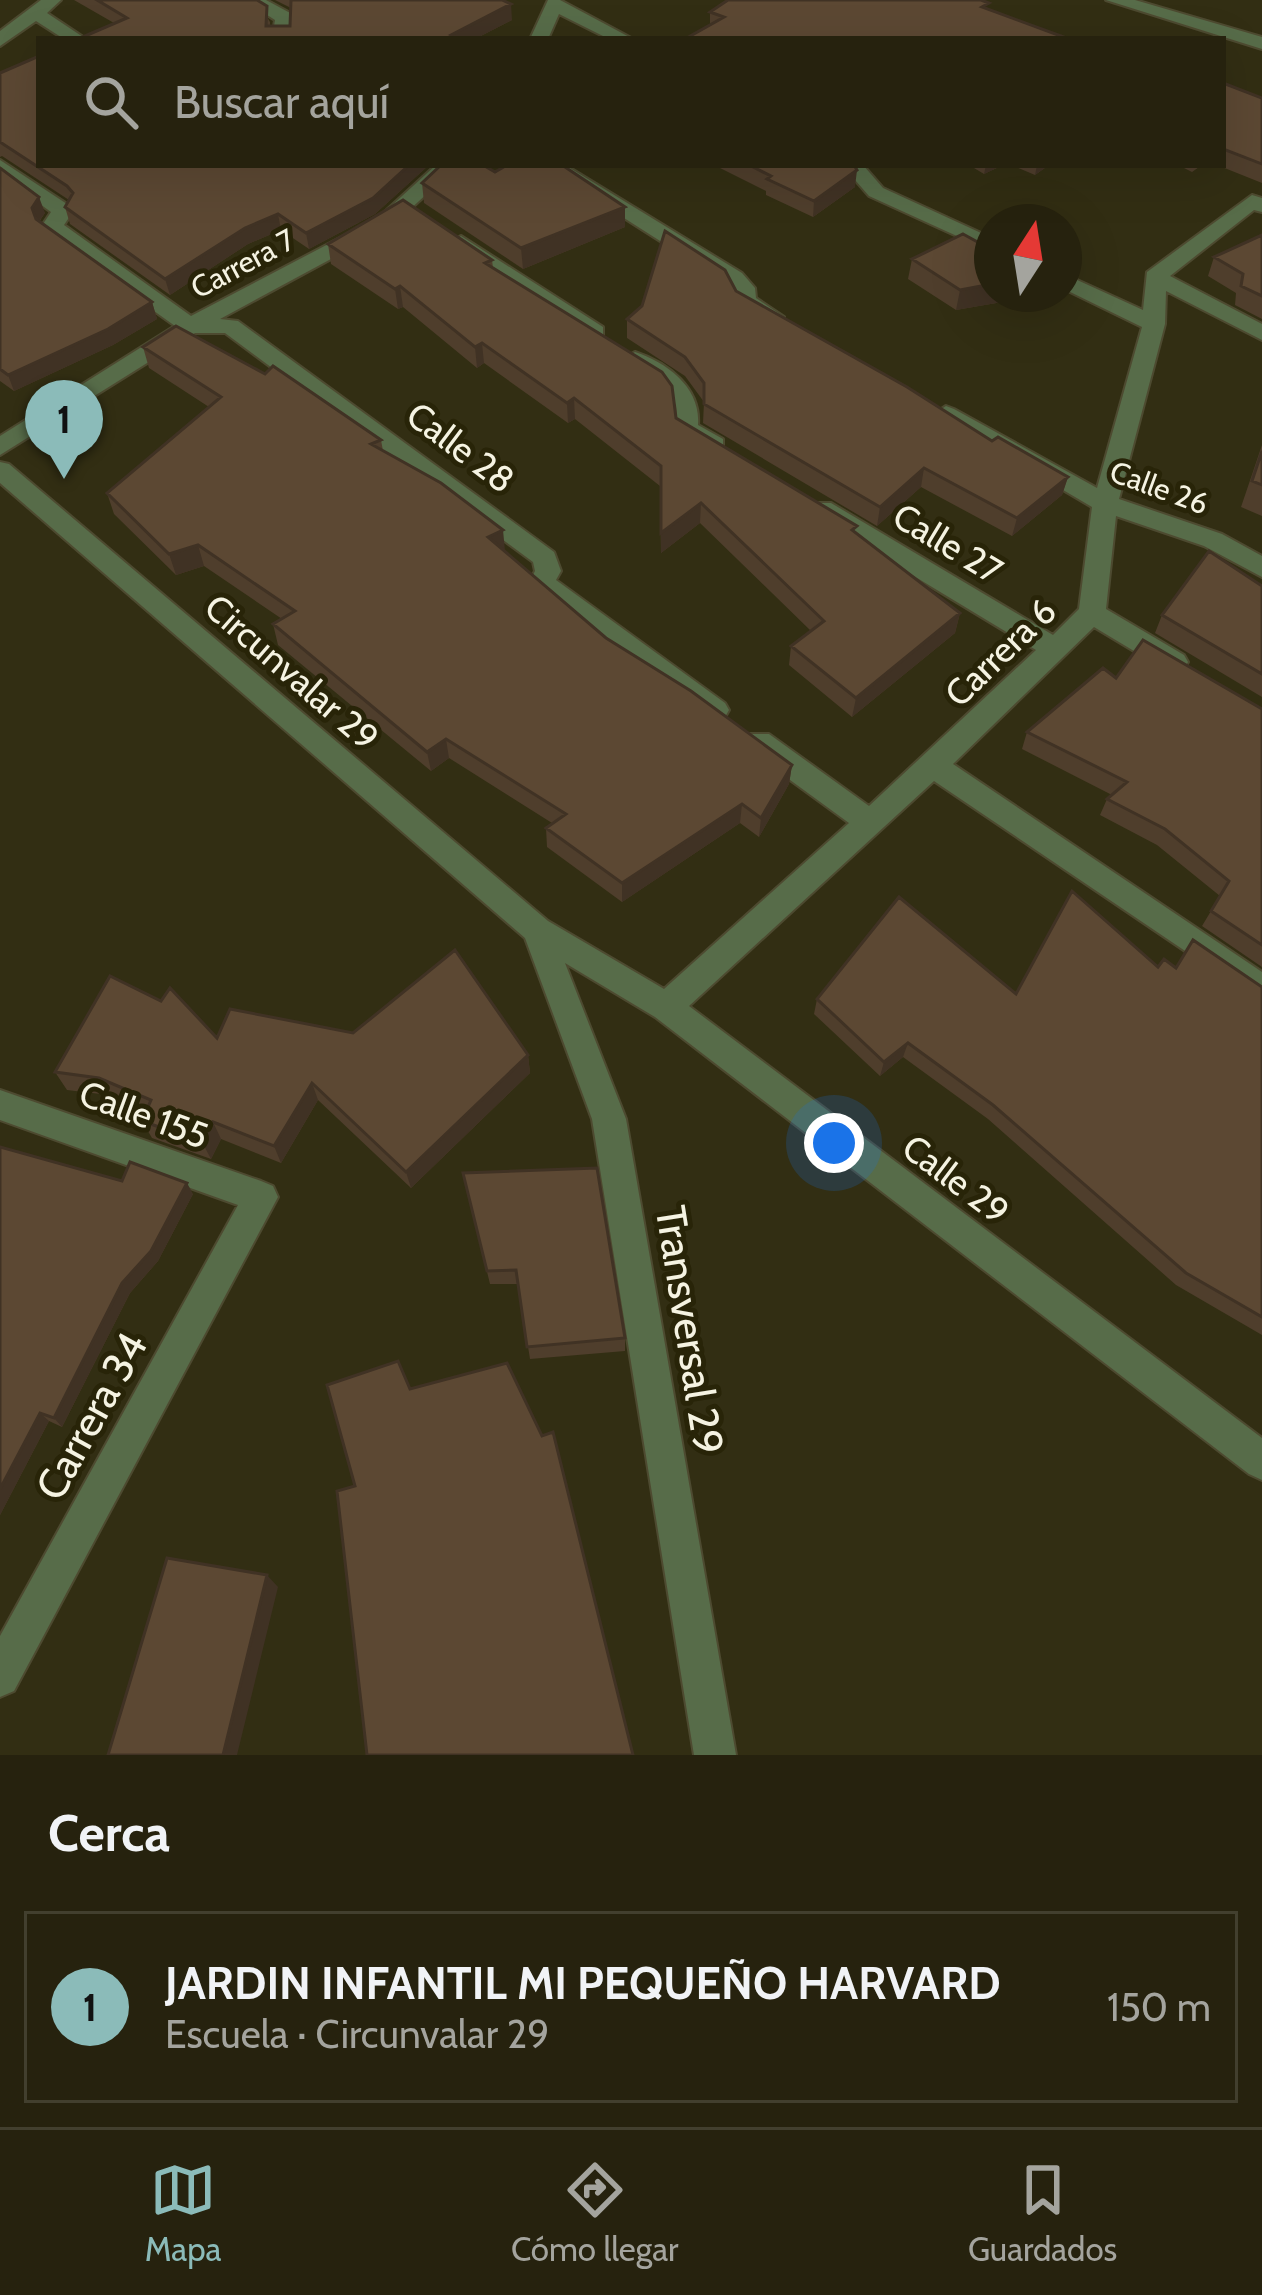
<!DOCTYPE html>
<html lang="es">
<head>
<meta charset="utf-8">
<style>
	body { margin:0; font-family:Cabin,sans-serif; background:#322f1c; color:#f1f3f6 }
	.compass { position:absolute; left:974px; top:204px; width:108px; height:108px; border-radius:50%; background:#26220e; box-shadow:0 12px 48px #0002; rotate:12deg }
	.you { position:absolute; left:834px; top:1143px; width:42px; height:42px; margin:-30px; border:9px solid #fff; border-radius:50%; background:#1a73e8; box-shadow:0 0 0 18px #1a73e833 }
	.badge { display:grid; place-items:center; width:78px; height:78px; border-radius:50%; background:#8bbbb9; color:#111; font-size:39px; font-weight:700 }
	.pin { position:absolute; translate:-50% -99px; filter:drop-shadow(0 3px 6px #0008) }
	.pin::after { content:''; position:absolute; top:63px; width:42px; height:36px; background:inherit; clip-path:polygon(0 0,100% 0,50% 100%) }
	.list { margin:0; padding:0; list-style:none }
	h2 { display:flex; justify-content:space-between; align-items:center; height:156px; margin:0; padding:0 48px; font-size:51px }
	h2 small { font-size:39px; font-weight:400; color:#a4a49e }
	.list li { display:grid; grid-template-columns:78px 1fr auto; gap:36px; align-items:center; box-sizing:border-box; height:192px; margin:0 24px 24px; padding:0 24px; border:3px solid #423f2e; border-radius:0px }
	.list b { display:block; font-size:45px; white-space:nowrap }
	.list p { margin:0; font-size:39px; white-space:nowrap; color:#a4a49e }
	.list em { font-size:39px; font-style:normal; color:#a4a49e }
	.icon { flex:none; width:66px; height:66px; fill:none; stroke:currentColor; stroke-width:2; stroke-linecap:round; stroke-linejoin:round }
	.map { position:relative; flex:none; width:1262px; height:1755px; overflow:hidden }
	.search { position:absolute; background:#26220e; box-shadow:0 12px 48px #0002; left:36px; right:36px; top:36px; height:132px; display:flex; align-items:center; gap:30px; box-sizing:border-box; padding:0 42px; border-radius:0px; color:#a4a49e; font-size:45px }
	.sheet { height:372px; background:#26220e }
	nav { display:flex; justify-content:space-around; align-items:center; box-sizing:border-box; height:168px; border-top:3px solid #423f2e; background:#26220e; font-size:33px; color:#a4a49e }
	nav a { display:grid; justify-items:center; gap:6px }
	nav .on { color:#8bbbb9 }
	.map>svg:first-child { display:block }
</style>
</head>
<body>
<div class="map">
<svg width="1262" height="1755" viewBox="0 0 1262 1755">
	<rect width="100%" height="100%" fill="#322e13"/>
	<g fill="none" stroke-linecap="round" stroke-linejoin="round">
		<!-- minor casing -->
		<g stroke="#4d4a30" stroke-width="4">
			<path id="minor" d="M41,0H61L47,13L86,39H64L36,21L0,46V31Z
				M244,0H266L292,14L290,39H272L275,20Z
				M548,0H560L633,39H609L559,14L548,39H530Z
				M1106,0H1135L1262,37V49Z
				M0,160L70,206L74,210L64,225L191,316L378,218L436,165H458L392,226L220,319L238,321L554,552L561,571L556,580L725,703L729,710L725,717H705L533,590L529,583L535,571L533,562L225,333H195L0,455V436L175,326L44,232L41,227L51,212L0,175Z
				M541,165H565L742,273L755,288L756,298L784,317L773,324L737,306L726,283Z
				M842,165H863L883,188L992,238V252L869,196Z
				M1252,195L1262,198V212L1254,210L1170,276L1262,324V340L1166,291L1165,324L1119,499L1222,534L1262,556V577L1204,546L1116,516L1106,609L1184,655L1188,662L1184,669H1164L1094,627L953,764L1262,972V1003L934,781L689,1006L1262,1438V1480L1249,1474L655,1017L565,963L626,1119L736,1755H694L592,1119L525,938L0,483V462L9,464L548,921L664,989L849,823L749,750L745,742L749,734H769L869,806L1036,650L813,515L809,509L813,503H831L1053,635L1079,609L1092,507L934,414L946,406L954,409L1097,488L1142,327L1064,289V274L1143,310L1147,272Z
				M461,236L603,327V337H587L453,247L450,242Z
				M635,352C668,363 701,388 698,425L723,439V451H705L678,434L676,405L665,389L623,359Z
				M0,1090L261,1181L273,1186L278,1197L14,1691L0,1697V1636L238,1205L0,1120Z"/>
		</g>
		<!-- minor -->
		<use href="#minor" fill="#576c49" fill-rule="evenodd"/>
	</g>
	<!-- wall -->
	<path fill="#4f3e2c" d="M74,0H257L270,22V26H290L291,8L275,0H502L512,20L475,39L114,23Z
		M981,0L710,25V12Z
		M0,73L39,165H429L375,214L309,249L281,230L248,244L170,295L70,224L65,207L69,200L2,156L0,157Z
		M1223,83L1262,98V183L1217,165H1223Z
		M714,165H854L855,187L813,217L766,195V191Z
		M969,165H1003L984,174Z
		M1011,165H1049L1035,175Z
		M1178,165H1202L1192,172Z
		M0,168L45,213L39,222L152,302L157,319L113,345L14,391L0,381Z
		M495,172L625,207V227L523,269L424,203L422,183Z
		M1262,235V319L1235,305L1236,293L1208,276L1214,257Z
		M328,244L492,260L493,268L676,418L856,533L960,613L955,633L852,717L789,665L791,646L811,631L700,523L661,553L660,486L575,419L568,423L484,363L477,368L403,307L398,309L331,264Z
		M912,259L992,294H1037L1036,296L956,310L908,279Z
		M736,291L992,441L1068,477L1062,495L1012,536L921,487L877,526L703,423L704,402L685,376L627,338V319Z
		M143,347L381,440L383,451L606,638L792,765L789,784L759,837L740,823L622,902L547,847L546,828L552,823L449,758L431,771L278,645L273,624L282,619L204,566L176,575L114,514L107,493L209,407L149,368Z
		M1262,445V516L1241,507Z
		M1262,586V697L1155,633L1162,615Z
		M1116,678L1262,709V967L1202,926L1220,896L1157,845L1100,815L1107,799L1112,795L1022,749L1027,732Z
		M1158,967L1176,968L1262,987V1335L1176,1285L988,1119L903,1057L880,1076L814,1014L817,999L1016,994Z
		M353,1033L528,1055L530,1073L411,1188L318,1100L281,1163L221,1139L211,1159L152,1138L142,1121L146,1111L109,1095L67,1090L55,1072L217,1038Z
		M0,1147L122,1181L193,1194L158,1261L130,1293L62,1427L49,1421L0,1515Z
		M463,1173L625,1338V1351L530,1359L518,1284H490Z"/>
	<!-- shaded-wall -->
	<path fill="#403224" d="M511,4L512,20L475,39H451V35Z
		M409,165H429L375,214L309,249L306,233Z
		M986,165H1003L984,174Z
		M1037,165H1049L1035,175Z
		M857,170L855,187L813,217L814,201Z
		M39,197L45,213L37,224L32,208Z
		M625,207V227L523,269L521,248Z
		M278,214L281,230L248,244L170,295L165,279L245,228Z
		M992,284V294H1037L1036,296L956,310L960,290Z
		M400,286L403,307L398,309L395,289Z
		M152,302L157,319L113,345L14,391L8,375Z
		M482,343L484,363L477,368L475,347Z
		M574,398L575,419L568,423L567,403Z
		M924,468L921,487L877,526L880,507Z
		M1068,477L1062,495L1012,536L1017,518Z
		M701,503L700,523L661,553V533Z
		M503,530L505,551L488,537Z
		M198,545L204,566L176,575L169,554Z
		M960,613L955,633L852,717L856,698Z
		M446,739L449,758L431,771L427,752Z
		M792,765L789,784L759,837L761,818Z
		M742,804L740,823L622,902V883Z
		M908,1043L903,1057L880,1076L884,1062Z
		M528,1055L530,1073L411,1188L406,1172Z
		M312,1083L318,1100L281,1163L274,1146Z
		M213,1122L221,1139L211,1159L202,1142Z
		M187,1183L193,1194L158,1261L130,1293L62,1427L54,1418L122,1283Z
		M40,1413L49,1421L0,1515V1489Z
		M267,1575L278,1587L237,1755H223Z"/>
	<!-- building -->
	<path fill="#5c4833" stroke="#403224" stroke-width="3" d="M97,0H257L267,6L266,26H290L291,0H502L511,4L451,35L458,39H78L127,18Z
		M728,0H981L989,3L982,7L1069,39H685L724,17L710,12Z
		M39,56V165H409L373,198L306,233L278,214L245,228L165,279L65,207L73,193L67,186L0,142V73Z
		M1223,83L1262,98V164L1223,149Z
		M441,165H483L495,172L507,165H562L625,207L521,248L422,183Z
		M749,165H854L857,170L814,201L767,179L771,176Z
		M0,168L39,197L32,208L36,219L152,302L108,329L8,375L0,369Z
		M403,200L492,260L485,263L662,372L672,386L676,418L857,526L852,530L960,613L856,698L791,646L824,621L701,503L661,533V466L574,398L567,403L482,343L475,347L400,286L395,289L328,244Z
		M665,231L725,270L736,291L907,387L992,441L998,437L1068,477L1017,518L924,468L880,507L704,404V383L685,357L627,319L642,306Z
		M963,234L992,250V284L960,290L912,259Z
		M1262,235V296L1241,286L1243,274L1214,257Z
		M176,326L265,374L273,366L381,440L371,444L441,483L503,530L488,537L606,638L691,691L792,765L761,818L742,804L622,883L546,828L566,814L446,739L427,752L273,624L295,611L198,545L169,554L107,493L221,397L143,347Z
		M1262,451V485L1252,481Z
		M1209,551L1262,586V674L1162,615Z
		M1143,640L1262,709V945L1211,911L1229,881L1165,829L1107,799L1127,782L1027,732L1103,668L1116,678Z
		M1072,891L1158,967L1164,959L1176,968L1193,940L1262,987V1317L1186,1273L993,1105L908,1043L884,1062L817,999L899,897L1016,994Z
		M455,950L528,1055L406,1172L312,1083L274,1146L213,1122L202,1142L142,1121L151,1100L99,1078L55,1072L110,976L161,1001L170,988L217,1038L230,1009L353,1033Z
		M0,1147L122,1181L130,1162L187,1183L151,1251L122,1283L54,1418L40,1413L0,1489Z
		M597,1168L625,1338L527,1347L516,1270L487,1271L463,1173Z
		M398,1361L410,1389L507,1363L542,1436L553,1432L633,1755H367L337,1491L355,1486L327,1385Z
		M167,1558L267,1575L223,1755H108Z"/>
	<g text-anchor="middle" stroke-width="10" stroke-linejoin="round" paint-order="stroke">
		<!-- far-street labels -->
		<g font-size="30" fill="#f5f3e2" stroke="#282408">
			<text transform="translate(243 264) rotate(-28)" y="10">Carrera 7</text>
			<text transform="translate(1159 488) rotate(20)" y="10">Calle 26</text>
		</g>
		<!-- street labels -->
		<g font-size="36" fill="#f5f3e2" stroke="#282408">
			<text transform="translate(461 447) rotate(37)" y="13">Calle 28</text>
			<text transform="translate(948 543) rotate(31)" y="13">Calle 27</text>
			<text transform="translate(1000 652) rotate(-44)" y="13">Carrera 6</text>
			<text transform="translate(292 672) rotate(41)" y="13">Circunvalar 29</text>
			<text transform="translate(144 1114) rotate(20)" y="13">Calle 155</text>
			<text transform="translate(956 1179) rotate(37)" y="13">Calle 29</text>
		</g>
		<!-- near-street labels -->
		<g font-size="42" fill="#f5f3e2" stroke="#282408">
			<text transform="translate(690 1330) rotate(81)" y="15">Transversal 29</text>
			<text transform="translate(91 1416) rotate(-61)" y="15">Carrera 34</text>
		</g>
	</g>
</svg>
<svg class="compass" viewBox="-18 -18 36 36"><path d="M0-13l5 13h-10z" fill="#e53935"/><path d="M0 13l5-13h-10z" fill="#a4a49e"/></svg>
<div class="you"></div>
<div class="pin badge" style="left:64px;top:479px">1</div>
<div class="search"><svg class="icon" aria-label="search" viewBox="0 0 24 24"><circle cx="10" cy="10" r="6"/><path d="M15 15l6 6"/></svg>Buscar aquí</div>
</div>
<section class="sheet">
<h2>Cerca<small></small></h2>
<ul class="list">
<li><span class="badge">1</span><div><b>JARDIN INFANTIL MI PEQUEÑO HARVARD</b><p>Escuela · Circunvalar 29</p></div><em>150 m</em></li>
</ul>
</section>
<nav>
<a class="on"><svg class="icon" aria-label="map" viewBox="0 0 24 24"><path d="M3 6l6-2 6 2 6-2v14l-6 2-6-2-6 2zM9 4v14M15 6v14"/></svg>Mapa</a>
<a><svg class="icon" aria-label="directions" viewBox="0 0 24 24"><path d="M12 3l9 9-9 9-9-9zM9 14v-3h6M13 9l2 2-2 2"/></svg>Cómo llegar</a>
<a><svg class="icon" aria-label="saved" viewBox="0 0 24 24"><path d="M7 4h10v16l-5-4-5 4z"/></svg>Guardados</a>
</nav>
</body>
</html>
